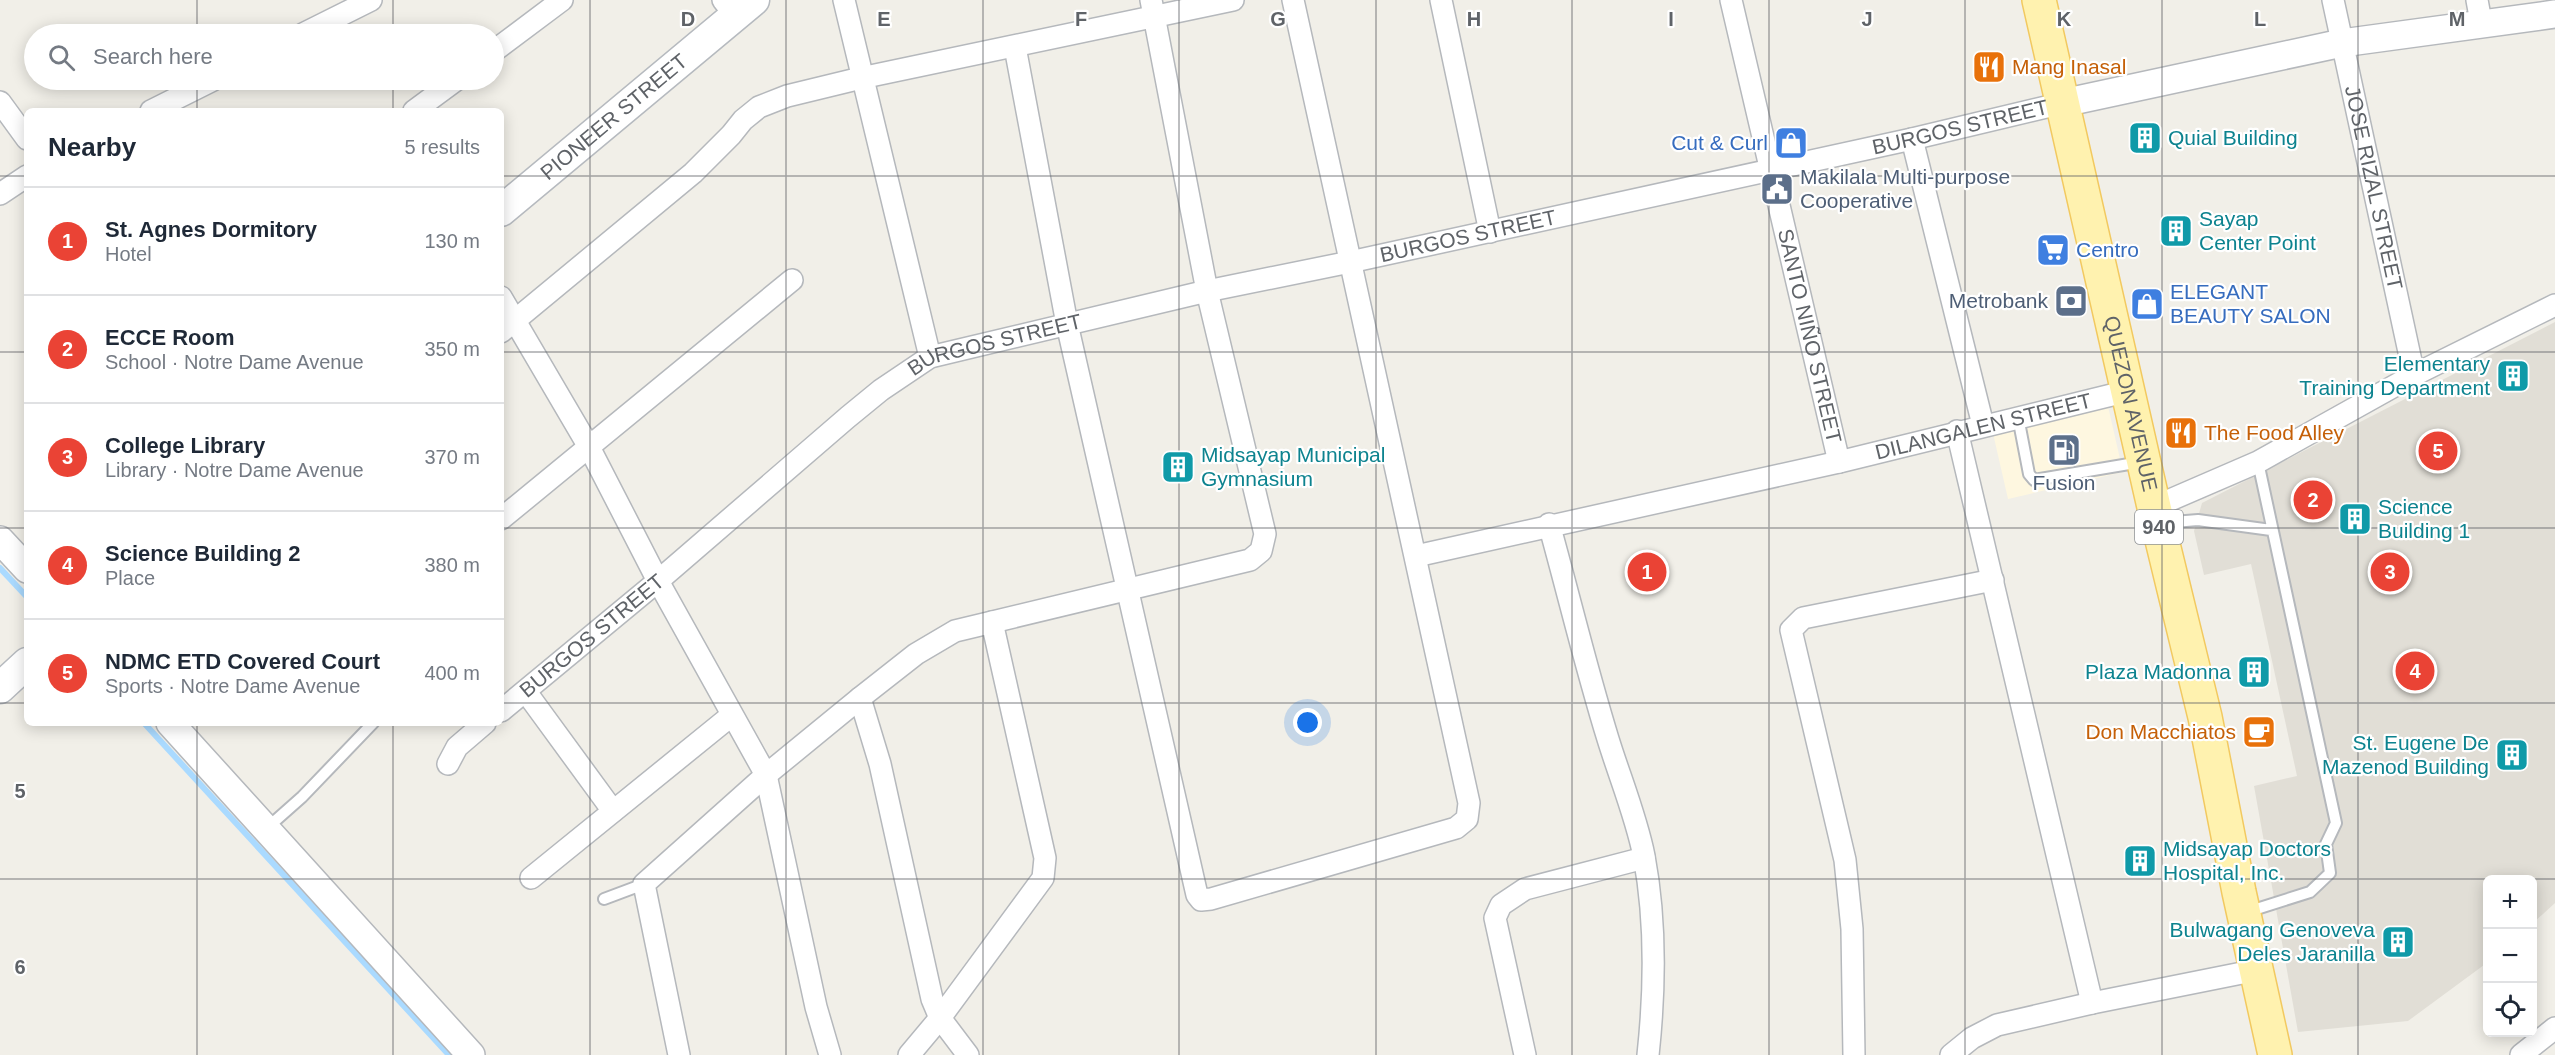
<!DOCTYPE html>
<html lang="en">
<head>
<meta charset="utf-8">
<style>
	body { margin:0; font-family:Arial,sans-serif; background:#f2f2f3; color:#1f2937 }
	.controls { position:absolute; right:18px; bottom:18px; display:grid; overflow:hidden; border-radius:9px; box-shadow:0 3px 15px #0003 }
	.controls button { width:54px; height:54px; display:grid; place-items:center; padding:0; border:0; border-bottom:2px solid #e0e1e3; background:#fff; color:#1f2937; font:30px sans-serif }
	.you { position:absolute; left:1308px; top:723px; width:21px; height:21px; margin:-15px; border:4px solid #fff; border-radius:50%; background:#1a73e8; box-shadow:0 0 0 9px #1a73e833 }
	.badge { display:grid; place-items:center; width:39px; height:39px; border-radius:50%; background:#ea4335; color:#fff; font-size:20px; font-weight:700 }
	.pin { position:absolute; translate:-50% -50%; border:3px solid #fff; box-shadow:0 2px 6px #0006 }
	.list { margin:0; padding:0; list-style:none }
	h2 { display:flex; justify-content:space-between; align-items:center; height:78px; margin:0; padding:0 24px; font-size:26px }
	h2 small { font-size:20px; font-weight:400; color:#747a83 }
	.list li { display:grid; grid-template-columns:39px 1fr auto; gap:18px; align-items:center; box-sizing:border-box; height:108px; padding:0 24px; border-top:2px solid #e0e1e3 }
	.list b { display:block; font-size:22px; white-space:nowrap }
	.list p { margin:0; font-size:20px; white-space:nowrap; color:#747a83 }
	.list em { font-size:20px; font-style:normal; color:#747a83 }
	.icon { flex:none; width:33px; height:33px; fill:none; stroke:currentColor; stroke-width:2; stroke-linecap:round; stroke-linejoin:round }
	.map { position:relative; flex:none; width:2555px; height:1055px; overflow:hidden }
	.search { position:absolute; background:#fff; box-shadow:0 3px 15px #0003; left:24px; top:24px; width:480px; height:66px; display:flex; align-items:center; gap:15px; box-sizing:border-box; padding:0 21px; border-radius:33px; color:#747a83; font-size:22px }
	.panel { position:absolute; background:#fff; box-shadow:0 3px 15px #0003; left:24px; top:108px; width:480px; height:618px; border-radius:9px }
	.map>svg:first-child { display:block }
</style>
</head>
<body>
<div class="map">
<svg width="2555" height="1055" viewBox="0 0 2555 1055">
	<rect width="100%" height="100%" fill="#f1efe8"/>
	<!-- commercial -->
	<path fill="#fef7e0" d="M2107,402L2123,472L2008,499L1992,429Z"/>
	<!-- education -->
	<path fill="#e1ded6" d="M2555,322V903L2533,923L2532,880H2488L2487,962L2484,965L2408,1021L2298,1032L2254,786L2297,776L2251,564L2204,575L2194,531L2202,503Z"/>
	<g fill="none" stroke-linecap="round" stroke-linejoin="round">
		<!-- stream -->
		<path stroke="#aadaff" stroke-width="6" d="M0,568L27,597
			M144,723L449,1055"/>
		<!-- service casing -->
		<g stroke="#b5b8bc" stroke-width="14">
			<path id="service" d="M2018,417L2029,474L2034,480L2141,462
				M2161,523L2198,520L2271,530
				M267,828L302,797L373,723
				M604,899L644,884
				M2247,912L2310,892L2330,873L2326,844L2336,823L2258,462"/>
		</g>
		<!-- minor casing -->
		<g stroke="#b5b8bc" stroke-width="24">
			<g id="minor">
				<path d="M723,0L735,15"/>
				<path d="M844,0L930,357"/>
				<path d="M1441,0L1490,232"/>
				<path id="s1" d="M1731,0L1839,462"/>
				<path id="s2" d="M2333,0L2414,375"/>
				<path d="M2477,0L2481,22"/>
				<path d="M303,34L371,0"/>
				<path d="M1015,47L1067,324L1197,895L1201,900L1211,899L1456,828L1467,819L1469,803L1293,0"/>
				<path d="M494,51L562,0"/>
				<path d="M0,102L27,139"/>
				<path d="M151,111L213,80"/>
				<path d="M414,111L456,80"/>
				<path d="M1912,139L1983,425"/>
				<path d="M0,194L27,176"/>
				<path d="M501,297L589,447L658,581L766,775L816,1007L830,1055"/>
				<path d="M501,332L693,173L731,135L743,120L759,107L787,96L861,78L1233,0"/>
				<path d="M1957,431L2092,1003"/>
				<path d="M2154,507L2258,462L2414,375L2555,305"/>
				<path d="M501,519L792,280"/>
				<path d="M1549,524C1569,596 1586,668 1608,739C1620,778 1636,816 1644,856C1656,920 1655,990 1648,1055"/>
				<path id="s3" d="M1416,556L1839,462L2128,391"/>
				<path d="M526,692L613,811"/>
				<path d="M860,698L880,764L932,999L940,1018L968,1055"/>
				<path id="s4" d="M501,711L658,581L848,417L881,390L930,357L1207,291L1350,262L1912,139L2063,103"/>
				<path d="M448,764L457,747L485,723"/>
				<path d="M531,878L732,715"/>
				<path d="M679,1055L644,884L766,775L860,698L916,654L955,631L1250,560L1261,551L1265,534L1207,291L1151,0"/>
				<path d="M909,1055L940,1018L1043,878L1045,858L992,622"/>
				<path d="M1525,1055L1495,918L1501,905L1525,889L1644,858"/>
				<path d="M1854,1055L1852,929L1845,860L1791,630L1803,618L1993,580"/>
				<path d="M1951,1055L1972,1038L1997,1025L2092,1003L2257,970"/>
				<path d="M2521,1055L2555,1028"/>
			</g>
		</g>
		<!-- tertiary casing -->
		<g stroke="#b5b8bc" stroke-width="30">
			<path id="tertiary" d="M2063,103L2342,43L2555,14
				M0,540L27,569
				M170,723L471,1055"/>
		</g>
		<!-- secondary casing -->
		<g stroke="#b6babf" stroke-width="33">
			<g id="secondary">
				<path id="s5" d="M501,211L754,0"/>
				<path d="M0,688L27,663"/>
			</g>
		</g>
		<!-- primary casing -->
		<g stroke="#f2c960" stroke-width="36">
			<g id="primary">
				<path id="s6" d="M2039,0L2154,507L2205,717L2239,892L2275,1055"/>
			</g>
		</g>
		<!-- service -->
		<use href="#service" stroke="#fff" stroke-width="10"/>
		<!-- minor -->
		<use href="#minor" stroke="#fff" stroke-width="21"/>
		<!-- tertiary -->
		<use href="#tertiary" stroke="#fff" stroke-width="27"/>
		<!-- secondary -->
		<use href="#secondary" stroke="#fff" stroke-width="30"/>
		<!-- primary -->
		<use href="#primary" stroke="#fff2af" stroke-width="33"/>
	</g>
	<!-- grid -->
	<path fill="none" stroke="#5f6368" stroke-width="1.5" stroke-opacity="0.55" d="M197,0V34M393,0V34M590,0V1055M786,0V1055M983,0V1055M1179,0V1055M1376,0V1055M1572,0V1055M1769,0V1055M1965,0V1055M2162,0V1055M2358,0V1055M197,80V111M393,80V111M0,176H27M501,176H2555M0,352H27M501,352H2555M0,528H27M501,528H2555M0,703H27M501,703H2555M197,723V1055M393,723V1055M0,879H2555"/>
	<!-- icons -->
	<defs>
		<g id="restaurant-square" transform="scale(1.725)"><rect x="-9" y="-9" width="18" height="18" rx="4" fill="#e8710a" stroke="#fff"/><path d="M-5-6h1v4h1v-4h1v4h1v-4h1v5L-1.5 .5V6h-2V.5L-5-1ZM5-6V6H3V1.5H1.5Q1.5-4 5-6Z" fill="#fff"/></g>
		<g id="building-square" transform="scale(1.725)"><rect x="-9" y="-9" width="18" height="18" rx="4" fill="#0f9aa8" stroke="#fff"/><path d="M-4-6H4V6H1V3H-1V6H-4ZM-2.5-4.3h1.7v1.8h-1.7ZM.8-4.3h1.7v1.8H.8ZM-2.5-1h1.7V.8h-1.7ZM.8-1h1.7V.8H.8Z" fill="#fff"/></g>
		<g id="shop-square" transform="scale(1.725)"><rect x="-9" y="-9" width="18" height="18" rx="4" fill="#3f7fe0" stroke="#fff"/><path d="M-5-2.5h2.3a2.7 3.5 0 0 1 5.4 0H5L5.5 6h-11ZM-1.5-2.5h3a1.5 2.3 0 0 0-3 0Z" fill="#fff"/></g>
		<g id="civic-square" transform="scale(1.725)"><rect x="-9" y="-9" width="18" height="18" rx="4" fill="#5c6f8a" stroke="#fff"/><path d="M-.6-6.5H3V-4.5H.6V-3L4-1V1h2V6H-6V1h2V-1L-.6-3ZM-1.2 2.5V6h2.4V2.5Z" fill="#fff"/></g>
		<g id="supermarket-square" transform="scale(1.725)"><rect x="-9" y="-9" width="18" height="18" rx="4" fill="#3f7fe0" stroke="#fff"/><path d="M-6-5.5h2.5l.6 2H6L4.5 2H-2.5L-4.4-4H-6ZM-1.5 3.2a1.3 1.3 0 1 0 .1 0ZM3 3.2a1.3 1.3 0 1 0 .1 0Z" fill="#fff"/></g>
		<g id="bank-square" transform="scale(1.725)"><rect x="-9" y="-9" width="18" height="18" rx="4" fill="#5c6f8a" stroke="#fff"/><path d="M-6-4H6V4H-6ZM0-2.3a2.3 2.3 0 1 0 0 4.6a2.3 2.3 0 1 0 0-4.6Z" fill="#fff"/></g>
		<g id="fuel-square" transform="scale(1.725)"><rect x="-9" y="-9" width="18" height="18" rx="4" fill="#5c6f8a" stroke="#fff"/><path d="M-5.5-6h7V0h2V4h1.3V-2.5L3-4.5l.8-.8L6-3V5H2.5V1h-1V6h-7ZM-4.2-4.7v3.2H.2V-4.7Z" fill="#fff"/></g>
		<g id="cafe-square" transform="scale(1.725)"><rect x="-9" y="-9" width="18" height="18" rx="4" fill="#e8710a" stroke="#fff"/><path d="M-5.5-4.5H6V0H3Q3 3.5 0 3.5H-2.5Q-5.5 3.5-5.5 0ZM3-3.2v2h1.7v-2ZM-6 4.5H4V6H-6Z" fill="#fff"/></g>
	</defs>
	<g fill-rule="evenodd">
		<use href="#restaurant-square" x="1989" y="67"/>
		<use href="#building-square" x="2145" y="138"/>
		<use href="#shop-square" x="1791" y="143"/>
		<use href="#civic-square" x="1777" y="189"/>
		<use href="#building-square" x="2176" y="231"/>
		<use href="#supermarket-square" x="2053" y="250"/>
		<use href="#bank-square" x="2071" y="301"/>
		<use href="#shop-square" x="2147" y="304"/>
		<use href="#building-square" x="2513" y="376"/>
		<use href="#restaurant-square" x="2181" y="433"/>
		<use href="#fuel-square" x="2064" y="450"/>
		<use href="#building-square" x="1178" y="467"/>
		<use href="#building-square" x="2355" y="519"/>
		<use href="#building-square" x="2254" y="672"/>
		<use href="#cafe-square" x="2259" y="732"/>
		<use href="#building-square" x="2512" y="755"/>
		<use href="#building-square" x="2140" y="861"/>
		<use href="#building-square" x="2398" y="942"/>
	</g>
	<g text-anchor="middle" stroke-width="4.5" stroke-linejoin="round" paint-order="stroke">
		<!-- shield labels -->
		<rect fill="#fff" stroke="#8f9295" stroke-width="1.5" x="2135" y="510" width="48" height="34" rx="4.5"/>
		<g font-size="20" font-weight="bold" fill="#5f6368">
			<text x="2159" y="534">940</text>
		</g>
		<!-- food labels -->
		<g font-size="21" fill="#c56008" stroke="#fff" text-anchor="start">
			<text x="2012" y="74">Mang Inasal</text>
			<text x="2204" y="440">The Food Alley</text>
			<text x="2236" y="739" text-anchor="end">Don Macchiatos</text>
		</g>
		<!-- street labels -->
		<g font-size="21" fill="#5f6368" stroke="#fff">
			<text dy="7" stroke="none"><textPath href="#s5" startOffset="147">PIONEER STREET</textPath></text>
			<text dy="7" stroke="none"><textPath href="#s4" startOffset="1612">BURGOS STREET</textPath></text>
			<text dy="7" stroke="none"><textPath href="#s2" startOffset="192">JOSE RIZAL STREET</textPath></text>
			<text dy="7" stroke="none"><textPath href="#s4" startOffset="1108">BURGOS STREET</textPath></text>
			<text dy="7" stroke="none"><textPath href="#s1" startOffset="345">SANTO NIÑO STREET</textPath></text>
			<text dy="7" stroke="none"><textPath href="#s4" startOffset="622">BURGOS STREET</textPath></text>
			<text dy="7" stroke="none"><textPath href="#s6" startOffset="414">QUEZON AVENUE</textPath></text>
			<text dy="7" stroke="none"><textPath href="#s3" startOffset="582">DILANGALEN STREET</textPath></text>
			<text dy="7" stroke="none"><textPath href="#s4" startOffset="118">BURGOS STREET</textPath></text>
		</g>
		<!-- culture labels -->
		<g font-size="21" fill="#0d838f" stroke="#fff" text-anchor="start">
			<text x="2168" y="145">Quial Building</text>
			<text x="2199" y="226">Sayap<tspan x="2199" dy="24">Center Point</tspan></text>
			<text x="2490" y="371" text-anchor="end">Elementary<tspan x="2490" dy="24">Training Department</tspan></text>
			<text x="1201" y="462">Midsayap Municipal<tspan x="1201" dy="24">Gymnasium</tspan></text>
			<text x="2378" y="514">Science<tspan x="2378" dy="24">Building 1</tspan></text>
			<text x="2231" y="679" text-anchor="end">Plaza Madonna</text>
			<text x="2489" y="750" text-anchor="end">St. Eugene De<tspan x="2489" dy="24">Mazenod Building</tspan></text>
			<text x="2163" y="856">Midsayap Doctors<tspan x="2163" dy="24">Hospital, Inc.</tspan></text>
			<text x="2375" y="937" text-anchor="end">Bulwagang Genoveva<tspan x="2375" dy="24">Deles Jaranilla</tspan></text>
		</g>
		<!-- shop labels -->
		<g font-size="21" fill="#366cbe" stroke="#fff" text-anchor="start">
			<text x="1768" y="150" text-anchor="end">Cut &amp; Curl</text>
			<text x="2076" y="257">Centro</text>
			<text x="2170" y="299">ELEGANT<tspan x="2170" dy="24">BEAUTY SALON</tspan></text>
		</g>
		<!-- service labels -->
		<g font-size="21" fill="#4e5e75" stroke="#fff" text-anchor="start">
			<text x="1800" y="184">Makilala Multi-purpose<tspan x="1800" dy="24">Cooperative</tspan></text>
			<text x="2048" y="308" text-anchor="end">Metrobank</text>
			<text x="2064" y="490" text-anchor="middle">Fusion</text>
		</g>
	</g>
	<g font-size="20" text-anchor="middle" font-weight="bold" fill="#5f6368" stroke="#fff" stroke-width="4.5" stroke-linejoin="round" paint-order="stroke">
		<text x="688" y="26">D</text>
		<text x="884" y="26">E</text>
		<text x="1081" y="26">F</text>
		<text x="1278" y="26">G</text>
		<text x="1474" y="26">H</text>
		<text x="1671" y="26">I</text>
		<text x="1867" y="26">J</text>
		<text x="2064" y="26">K</text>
		<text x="2260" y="26">L</text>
		<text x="2457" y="26">M</text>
		<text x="20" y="798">5</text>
		<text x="20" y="974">6</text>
	</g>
</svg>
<div class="controls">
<button>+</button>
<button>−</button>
<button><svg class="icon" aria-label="locate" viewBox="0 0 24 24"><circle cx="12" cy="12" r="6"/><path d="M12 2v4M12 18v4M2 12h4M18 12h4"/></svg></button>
</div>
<div class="you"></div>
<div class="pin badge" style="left:1647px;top:572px">1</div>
<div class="pin badge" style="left:2313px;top:500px">2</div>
<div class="pin badge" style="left:2390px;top:572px">3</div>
<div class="pin badge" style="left:2415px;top:671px">4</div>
<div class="pin badge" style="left:2438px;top:451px">5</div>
<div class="search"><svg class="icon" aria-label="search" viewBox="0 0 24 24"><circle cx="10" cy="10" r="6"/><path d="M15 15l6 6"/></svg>Search here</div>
<section class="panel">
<h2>Nearby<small>5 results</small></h2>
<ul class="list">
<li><span class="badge">1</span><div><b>St. Agnes Dormitory</b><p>Hotel</p></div><em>130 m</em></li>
<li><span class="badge">2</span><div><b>ECCE Room</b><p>School · Notre Dame Avenue</p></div><em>350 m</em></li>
<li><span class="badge">3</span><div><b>College Library</b><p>Library · Notre Dame Avenue</p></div><em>370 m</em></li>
<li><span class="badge">4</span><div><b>Science Building 2</b><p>Place</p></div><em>380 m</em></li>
<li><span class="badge">5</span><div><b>NDMC ETD Covered Court</b><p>Sports · Notre Dame Avenue</p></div><em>400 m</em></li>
</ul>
</section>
</div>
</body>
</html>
